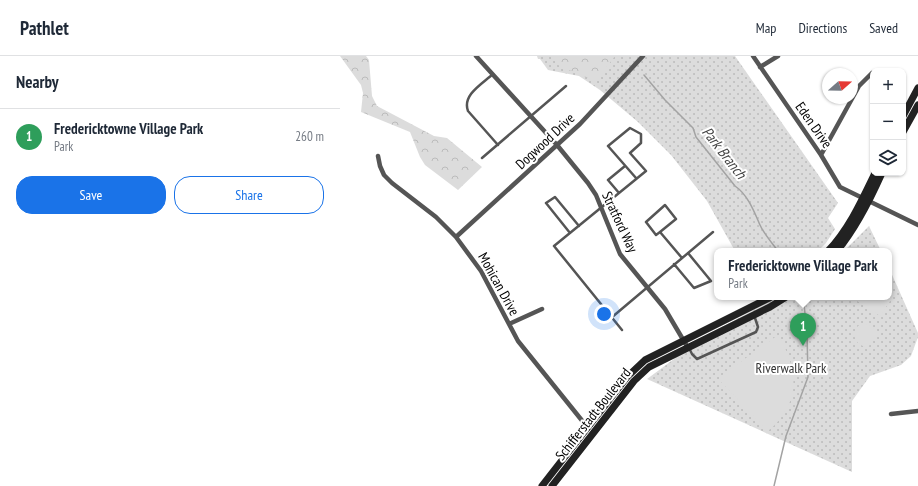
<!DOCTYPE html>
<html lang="en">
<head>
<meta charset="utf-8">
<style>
	body { margin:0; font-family:"PT Sans Narrow",sans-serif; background:#f2f2f3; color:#1f2937 }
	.controls { position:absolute; right:12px; top:12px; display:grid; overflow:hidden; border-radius:8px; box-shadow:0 1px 3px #0004 }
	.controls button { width:36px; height:36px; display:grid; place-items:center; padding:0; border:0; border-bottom:1px solid #e0e1e3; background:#fff; color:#1f2937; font:20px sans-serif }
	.compass { position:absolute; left:482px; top:12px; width:36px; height:36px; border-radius:50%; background:#fff; box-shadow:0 1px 3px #0004; rotate:70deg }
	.you { position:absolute; left:264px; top:258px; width:14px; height:14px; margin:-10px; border:3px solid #fff; border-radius:50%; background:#1a73e8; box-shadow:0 0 0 6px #1a73e833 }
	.badge { display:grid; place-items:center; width:26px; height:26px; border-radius:50%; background:#1a73e8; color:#fff; font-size:13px; font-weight:700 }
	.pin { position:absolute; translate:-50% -33px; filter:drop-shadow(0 1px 2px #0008) }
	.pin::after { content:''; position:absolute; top:21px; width:14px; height:12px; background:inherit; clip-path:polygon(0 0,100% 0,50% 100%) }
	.popup { position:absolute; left:374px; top:192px; width:178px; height:52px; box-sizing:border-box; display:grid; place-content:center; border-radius:8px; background:#fff; filter:drop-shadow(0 1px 3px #0005); font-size:13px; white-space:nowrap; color:#747a83 }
	.popup b { font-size:15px; color:#1f2937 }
	.popup::after { content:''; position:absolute; left:50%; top:100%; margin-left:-8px; border:8px solid transparent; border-top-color:#fff }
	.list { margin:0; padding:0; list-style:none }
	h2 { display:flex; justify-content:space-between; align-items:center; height:52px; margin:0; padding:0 16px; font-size:17px }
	h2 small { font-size:13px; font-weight:400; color:#747a83 }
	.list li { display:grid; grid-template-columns:26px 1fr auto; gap:12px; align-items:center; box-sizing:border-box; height:56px; padding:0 16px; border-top:1px solid #e0e1e3 }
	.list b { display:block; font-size:15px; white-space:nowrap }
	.list p { margin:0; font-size:13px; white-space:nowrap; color:#747a83 }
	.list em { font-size:13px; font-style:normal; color:#747a83 }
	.actions { display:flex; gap:8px; padding:12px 16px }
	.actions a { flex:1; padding:9px 0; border:1px solid #1a73e8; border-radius:16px; text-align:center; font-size:14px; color:#1a73e8 }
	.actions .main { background:#1a73e8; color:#fff }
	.icon { flex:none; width:22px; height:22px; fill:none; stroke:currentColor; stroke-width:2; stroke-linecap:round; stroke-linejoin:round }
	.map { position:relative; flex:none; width:578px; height:430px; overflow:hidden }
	header { display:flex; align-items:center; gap:24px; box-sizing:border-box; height:56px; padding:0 20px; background:#fff; border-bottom:1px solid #e0e1e3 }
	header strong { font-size:19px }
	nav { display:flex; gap:22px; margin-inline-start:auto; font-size:14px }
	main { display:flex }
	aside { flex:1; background:#fff }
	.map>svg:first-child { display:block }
</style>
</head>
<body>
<header>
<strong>Pathlet</strong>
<nav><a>Map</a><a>Directions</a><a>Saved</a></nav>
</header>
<main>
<aside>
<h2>Nearby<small></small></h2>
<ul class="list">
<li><span class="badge" style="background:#2e9e5b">1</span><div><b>Fredericktowne Village Park</b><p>Park</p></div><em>260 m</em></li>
</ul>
<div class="actions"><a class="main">Save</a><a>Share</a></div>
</aside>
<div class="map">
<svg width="578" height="430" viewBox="0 0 578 430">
	<defs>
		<pattern id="green-dots" width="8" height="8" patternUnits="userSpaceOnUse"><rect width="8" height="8" fill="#dcdcdc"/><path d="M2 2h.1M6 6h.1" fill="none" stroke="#bbb" stroke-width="1.8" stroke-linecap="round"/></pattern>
		<pattern id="forest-crowns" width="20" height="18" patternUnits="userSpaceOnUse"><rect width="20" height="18" fill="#dcdcdc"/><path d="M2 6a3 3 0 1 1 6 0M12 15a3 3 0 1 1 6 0" fill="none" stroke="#bbb"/></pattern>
	</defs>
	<rect width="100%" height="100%" fill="#fff"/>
	<!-- green -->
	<path fill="url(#green-dots)" d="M197,0H395L498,147L488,162L495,173L486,187L478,195H395L367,145L331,99L298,66L260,34L239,20L208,14L200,3H198Z
		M529,170L541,195H504Z
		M549,212L578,277V281L571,300L561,309L530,320L512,345V416L307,323L365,280L430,245L447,241H549Z"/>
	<!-- forest -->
	<path fill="url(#forest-crowns)" d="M0,0H26L29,4L32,40L37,50L94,80L107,82L142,111L118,134L85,109L80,101L70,76L21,56L23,37L21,29Z
		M216,0H275L256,25L219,10Z"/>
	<!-- pitch -->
	<path fill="#dcdcdc" d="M549,240L552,242L540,260L511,241Z
		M525,267L539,276L528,291C512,290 509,270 525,267Z
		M438,279C459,313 461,348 428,375L381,326V320Z"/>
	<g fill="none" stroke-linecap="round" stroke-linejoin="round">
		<!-- stream -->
		<path stroke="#a3a3a3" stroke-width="1.5" d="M304,19L325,44L353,72L356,81L395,130C408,139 414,155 420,169C424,178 432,187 438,195
			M434,430L446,380L468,321L467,277L464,248"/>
		<!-- service -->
		<path stroke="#555" stroke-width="2.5" d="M153,18C142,28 122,39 128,55L158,89
			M142,102L226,30
			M279,137L268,124L285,110
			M320,176L336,163L325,149L306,166L316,179L320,176L342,202
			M230,177L206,147L215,141L239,170
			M334,208L354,232L371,225L348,197
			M271,262L373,176
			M282,274L214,190L306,115L290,97L301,87V78L290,72L268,90L296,122
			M349,292L352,298L357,303L416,276L418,271L414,259"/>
		<!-- minor -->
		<path stroke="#555" stroke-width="4.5" d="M136,0L217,89L248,127L256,139L280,198L325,253L348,292
			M413,0L481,99L500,131L578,169
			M420,11L438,0
			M481,99L519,30L532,17
			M38,100L40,110L44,119L52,127L96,161L116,181L141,215L178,285L248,372
			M116,181L240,68L303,0
			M169,268L202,253
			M551,358L578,355"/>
		<!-- secondary -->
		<path stroke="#222" stroke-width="7" d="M563,60L578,32
			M563,76L578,49
			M488,195C509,173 522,144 535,117
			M497,195C516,172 530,144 542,117
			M202,430L287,321L305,304L431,241
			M212,430L294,325L309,311L430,251L446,241"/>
	</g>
	<g text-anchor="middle" stroke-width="4" stroke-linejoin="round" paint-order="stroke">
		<!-- street labels -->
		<g font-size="14" fill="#000" stroke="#fff">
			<text transform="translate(474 69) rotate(55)" y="5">Eden Drive</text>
			<text transform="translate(205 85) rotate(-43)" y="5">Dogwood Drive</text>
			<text transform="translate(280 166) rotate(65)" y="5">Stratford Way</text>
			<text transform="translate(159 228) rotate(61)" y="5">Mohican Drive</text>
			<text transform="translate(253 358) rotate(-52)" y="5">Schifferstadt Boulevard</text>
		</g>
		<!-- park labels -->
		<g font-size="14" fill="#333" stroke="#fff">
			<text x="451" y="317">Riverwalk Park</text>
		</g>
		<!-- water labels -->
		<g font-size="15" font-style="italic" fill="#444" stroke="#fff">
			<text transform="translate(384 97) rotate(52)" y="5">Park Branch</text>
		</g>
	</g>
</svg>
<div class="controls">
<button>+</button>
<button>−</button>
<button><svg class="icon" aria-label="layers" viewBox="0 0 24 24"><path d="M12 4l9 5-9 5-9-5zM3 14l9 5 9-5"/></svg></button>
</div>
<svg class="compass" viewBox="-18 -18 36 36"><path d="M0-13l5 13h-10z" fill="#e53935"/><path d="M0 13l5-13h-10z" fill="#747a83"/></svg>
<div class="you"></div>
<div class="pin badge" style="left:463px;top:290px;background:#2e9e5b">1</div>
<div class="popup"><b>Fredericktowne Village Park</b>Park</div>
</div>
</main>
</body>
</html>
